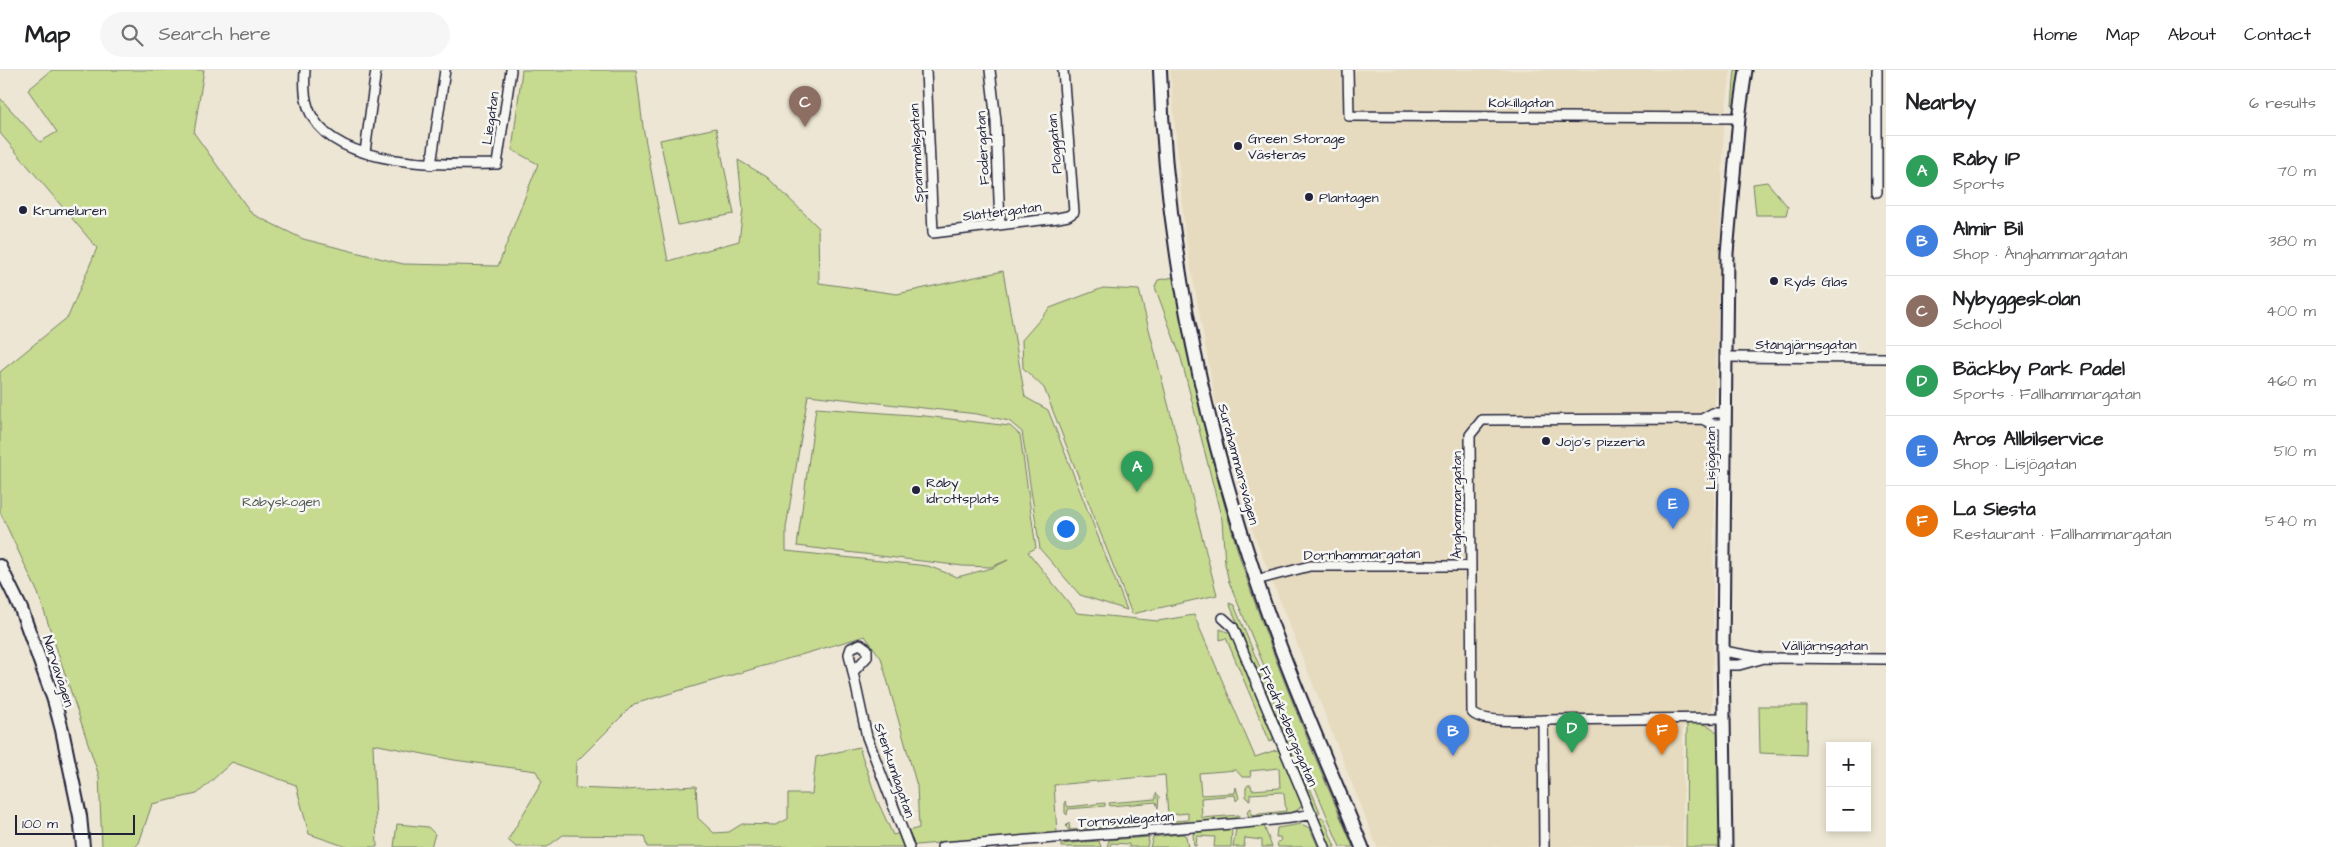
<!DOCTYPE html>
<html lang="en">
<head>
<meta charset="utf-8">
<style>
	body { margin:0; font-family:"Architects Daughter",sans-serif; background:#f6f6f6; color:#202124 }
	.controls { position:absolute; right:15px; bottom:15px; display:grid; overflow:hidden; border-radius:0px; box-shadow:0 2px 8px #0003 }
	.controls button { width:45px; height:45px; display:grid; place-items:center; padding:0; border:0; border-bottom:1px solid #e0e0e0; background:#fff; color:#202124; font:25px sans-serif }
	.scale { position:absolute; left:15px; bottom:12px; width:120px; box-sizing:border-box; padding-left:5px; border:2px solid #22223b; border-top:0; font-size:14px; line-height:18px; white-space:nowrap; color:#22223b; -webkit-text-stroke:4px #f6f6f2; paint-order:stroke }
	.you { position:absolute; left:1065px; top:458px; width:18px; height:18px; margin:-12px; border:4px solid #fff; border-radius:50%; background:#1a73e8; box-shadow:0 0 0 8px #1a73e833 }
	.badge { display:grid; place-items:center; width:32px; height:32px; border-radius:50%; background:#22223b; color:#fff; font-size:16px; font-weight:700 }
	.pin { position:absolute; translate:-50% -41px; filter:drop-shadow(0 1px 2px #0008) }
	.pin::after { content:''; position:absolute; top:26px; width:18px; height:15px; background:inherit; clip-path:polygon(0 0,100% 0,50% 100%) }
	.list { margin:0; padding:0; list-style:none }
	h2 { display:flex; justify-content:space-between; align-items:center; height:65px; margin:0; padding:0 20px; font-size:21px }
	h2 small { font-size:16px; font-weight:400; color:#757577 }
	.list li { display:grid; grid-template-columns:32px 1fr auto; gap:15px; align-items:center; box-sizing:border-box; height:70px; padding:0 20px; border-top:1px solid #e0e0e0 }
	.list b { display:block; font-size:19px; white-space:nowrap }
	.list p { margin:0; font-size:16px; white-space:nowrap; color:#757577 }
	.list em { font-size:16px; font-style:normal; color:#757577 }
	.icon { flex:none; width:28px; height:28px; fill:none; stroke:currentColor; stroke-width:2; stroke-linecap:round; stroke-linejoin:round }
	.map { position:relative; flex:none; width:1886px; height:777px; overflow:hidden }
	header { display:flex; align-items:center; gap:30px; box-sizing:border-box; height:70px; padding:0 25px; background:#fff; border-bottom:1px solid #e0e0e0 }
	header strong { font-size:24px }
	nav { display:flex; gap:28px; margin-inline-start:auto; font-size:18px }
	.search { width:350px; height:45px; background:#f6f6f6; display:flex; align-items:center; gap:12px; box-sizing:border-box; padding:0 18px; border-radius:28px; color:#757577; font-size:19px }
	main { display:flex }
	aside { flex:1; background:#fff }
	.map>svg:first-child { display:block }
</style>
</head>
<body>
<header>
<strong>Map</strong>
<div class="search"><svg class="icon" aria-label="search" viewBox="0 0 24 24"><circle cx="10" cy="10" r="6"/><path d="M15 15l6 6"/></svg>Search here</div>
<nav><a>Home</a><a>Map</a><a>About</a><a>Contact</a></nav>
</header>
<main>
<div class="map">
<svg width="1886" height="777" viewBox="0 0 1886 777">
	<rect width="100%" height="100%" fill="#ede6d4"/>
	<filter id="ink" filterUnits="userSpaceOnUse"><feTurbulence type="fractalNoise" baseFrequency=".02" numOctaves="2"/><feDisplacementMap in="SourceGraphic" scale="10" xChannelSelector="R" yChannelSelector="G"/><feConvolveMatrix kernelMatrix="1 2 1 2 8 2 1 2 1" color-interpolation-filters="sRGB"/></filter>
	<g filter="url(#ink)">
		<!-- built -->
		<path fill="#e7dbbf" d="M1170,0H1731L1724,52L1715,333L1712,657H1683V777H1377L1247,447L1216,334L1185,166Z"/>
		<!-- green -->
		<path fill="#c6db90" stroke="#747e66" fill-rule="evenodd" d="M52,0H204L194,63L252,144L303,169L403,194L498,196L538,94L512,80L522,0H636L643,57L668,191L739,171L743,139L738,90L767,107L818,157L819,213L897,224L1003,201L1025,327L1048,340L1127,540L1080,525L1040,479L1022,362L1009,351L977,344L808,325L786,458V481L928,496L957,507L992,498L1008,490L991,497L963,496L797,476L816,338L925,346L1010,356L1020,365L1036,478L1028,482L1077,543L1158,551L1194,545L1255,687L1276,680L1280,681L1302,734C1296,749 1264,746 1249,748L1247,741L1251,738V745L1286,741L1284,724L1281,722L1250,724V730L1246,728V718L1248,715H1251L1252,720L1280,718L1279,698L1250,701L1251,707H1242L1236,700L1199,703L1201,725L1235,723L1236,717L1239,728L1236,731L1235,725L1201,728L1202,748L1239,745L1238,749L1172,754V751L1188,750V743L1168,745L1165,705L1054,715L1057,763L916,775L914,777H647L644,766L563,765L547,777H516L508,770L542,712L536,701L454,690L373,674L377,777H347L309,764L296,715L232,692L197,724L152,734L139,773L135,777H102L99,706L38,523L0,442V302L68,247L97,178L0,63V28L40,72L57,62L28,20ZM865,566L881,588L917,716L919,758L893,765L877,730L859,677L816,687L812,724H788V749L776,755L742,754L729,762L714,763L698,748L696,716L624,720L575,718L576,692L634,634Z
			M1735,0H1741L1737,30L1732,35Z
			M716,58L734,144L678,155L660,70Z
			M1767,112L1788,137L1786,145H1756L1753,114Z
			M1174,207C1191,302 1211,395 1240,488C1271,586 1313,682 1353,777H1340L1229,512L1225,494L1222,450L1181,288L1155,217L1158,210Z
			M1103,218L1139,220L1217,525L1132,544L1044,318L1023,298L1022,270L1050,238Z
			M1229,533L1234,535L1320,742L1318,745Z
			M1220,559L1230,563L1233,567L1274,666L1272,671L1270,672L1226,568L1220,570Z
			M1759,636H1807L1806,685L1760,683Z
			M1687,652C1702,653 1712,654 1720,667L1721,777H1686Z
			M1156,723L1159,726L1158,738L1156,732L1110,736L1109,733L1156,729Z
			M1065,731L1068,737L1105,733V736L1068,739L1067,745L1065,743Z
			M1157,747L1161,750L1157,755L1111,759L1110,751L1113,750V756L1157,752Z
			M1322,748L1324,749L1335,777H1331L1319,749Z
			M1069,753L1070,760L1107,757V760L1070,762L1066,756Z
			M397,754L428,757L435,764L431,777H394Z
			M1301,754L1310,758L1318,777H1278L1277,772L1281,771L1280,767H1276L1277,758Z
			M1264,756L1272,777H1262V770L1245,768L1244,777H1233L1236,759Z
			M1232,759L1231,777H1214L1215,767L1197,766L1196,776H1194L1193,764L1196,762Z
			M1182,764L1186,766L1188,777H1150L1153,767Z
			M1149,767L1147,777H1129V774L1111,773L1110,777H1107L1109,770Z
			M1099,771L1101,777H1061V774Z"/>
		<g fill="none" stroke-linecap="round" stroke-linejoin="round">
			<!-- minor casing -->
			<g stroke="#22223b" stroke-width="12">
				<path id="minor" d="M305,0C304,17 304,33 313,48C343,98 447,95 497,94L511,0
					M926,0L933,163L1058,148L1068,146L1074,142L1063,0
					M990,0L996,51L1000,155
					M1348,0L1349,46L1739,48
					M365,82L376,0
					M431,95L445,0
					M1877,122V0
					M1726,287L1886,288
					M1702,349L1713,343H1725
					M1256,510L1310,496H1470
					M1223,548L1233,557L1325,777
					M1723,581L1763,588L1886,589
					M1724,595H1739L1761,589
					M854,601L867,587V579L860,574L851,578L849,584L867,667L909,777
					M1543,650C1527,650 1481,654 1472,642L1470,365L1482,350L1702,349L1712,354H1725
					M942,777L1244,753L1291,748L1312,744
					M1544,777L1543,650L1724,648"/>
			</g>
			<!-- tertiary casing -->
			<g stroke="#22223b" stroke-width="15">
				<path id="tertiary" d="M1726,777L1723,581L1727,183L1739,48L1746,0"/>
			</g>
			<!-- secondary casing -->
			<g stroke="#22223b" stroke-width="16">
				<path id="secondary" d="M1160,0C1165,172 1202,346 1256,509C1286,600 1326,689 1362,777
					M0,496L21,539L54,630L62,660L80,746L83,777"/>
			</g>
			<!-- minor -->
			<use href="#minor" stroke="#f6f6f2" stroke-width="9"/>
			<!-- tertiary -->
			<use href="#tertiary" stroke="#f6f6f2" stroke-width="11"/>
			<!-- secondary -->
			<use href="#secondary" stroke="#f6f6f2" stroke-width="12"/>
		</g>
	</g>
	<!-- markers -->
	<g fill="#22223b" stroke="#f6f6f2" stroke-width="2">
		<circle cx="1238" cy="76" r="5"/>
		<circle cx="1309" cy="127" r="5"/>
		<circle cx="23" cy="140" r="5"/>
		<circle cx="1774" cy="211" r="5"/>
		<circle cx="1546" cy="371" r="5"/>
		<circle cx="916" cy="420" r="5"/>
	</g>
	<g text-anchor="middle" stroke-width="5" stroke-linejoin="round" paint-order="stroke">
		<!-- street labels -->
		<g font-size="14" fill="#22223b" stroke="#f6f6f2">
			<text x="1521" y="37">Kokillgatan</text>
			<text transform="translate(490 48) rotate(-82)" y="5">Liegatan</text>
			<text transform="translate(1054 74) rotate(-95)" y="5">Ploggatan</text>
			<text transform="translate(982 78) rotate(-93)" y="5">Fodergatan</text>
			<text transform="translate(916 83) rotate(-93)" y="5">Spannmålsgatan</text>
			<text transform="translate(1002 141) rotate(-7)" y="5">Slåttergatan</text>
			<text x="1806" y="279">Stångjärnsgatan</text>
			<text transform="translate(1710 388) rotate(-90)" y="5">Lisjögatan</text>
			<text transform="translate(1239 394) rotate(75)" y="5">Surahammarsvägen</text>
			<text transform="translate(1456 435) rotate(-90)" y="5">Ånghammargatan</text>
			<text transform="translate(1362 484) rotate(-1)" y="5">Dornhammargatan</text>
			<text x="1825" y="580">Välljärnsgatan</text>
			<text transform="translate(59 601) rotate(72)" y="5">Narvavägen</text>
			<text transform="translate(1289 656) rotate(67)" y="5">Fredriksbergsgatan</text>
			<text transform="translate(895 700) rotate(71)" y="5">Stenkumlagatan</text>
			<text transform="translate(1126 749) rotate(-4)" y="5">Tornsvalegatan</text>
		</g>
		<!-- poi labels -->
		<g font-size="14" fill="#22223b" stroke="#f6f6f2" text-anchor="start">
			<text x="1248" y="73">Green Storage<tspan x="1248" dy="16">Västerås</tspan></text>
			<text x="1319" y="132">Plantagen</text>
			<text x="33" y="145">Krumeluren</text>
			<text x="1784" y="216">Ryds Glas</text>
			<text x="1556" y="376">Jojo's pizzeria</text>
			<text x="926" y="417">Råby<tspan x="926" dy="16">idrottsplats</tspan></text>
		</g>
		<!-- park labels -->
		<g font-size="14" fill="#535a54" stroke="#f6f6f2">
			<text x="281" y="436">Råbyskogen</text>
		</g>
	</g>
</svg>
<div class="controls">
<button>+</button>
<button>−</button>
</div>
<div class="scale">100 m</div>
<div class="you"></div>
<div class="pin badge" style="left:1137px;top:422px;background:#2e9e5b">A</div>
<div class="pin badge" style="left:1453px;top:686px;background:#3f7fe0">B</div>
<div class="pin badge" style="left:805px;top:57px;background:#8d6e63">C</div>
<div class="pin badge" style="left:1572px;top:683px;background:#2e9e5b">D</div>
<div class="pin badge" style="left:1673px;top:459px;background:#3f7fe0">E</div>
<div class="pin badge" style="left:1662px;top:685px;background:#e8710a">F</div>
</div>
<aside>
<h2>Nearby<small>6 results</small></h2>
<ul class="list">
<li><span class="badge" style="background:#2e9e5b">A</span><div><b>Råby IP</b><p>Sports</p></div><em>70 m</em></li>
<li><span class="badge" style="background:#3f7fe0">B</span><div><b>Almir Bil</b><p>Shop · Ånghammargatan</p></div><em>380 m</em></li>
<li><span class="badge" style="background:#8d6e63">C</span><div><b>Nybyggeskolan</b><p>School</p></div><em>400 m</em></li>
<li><span class="badge" style="background:#2e9e5b">D</span><div><b>Bäckby Park Padel</b><p>Sports · Fallhammargatan</p></div><em>460 m</em></li>
<li><span class="badge" style="background:#3f7fe0">E</span><div><b>Aros Allbilservice</b><p>Shop · Lisjögatan</p></div><em>510 m</em></li>
<li><span class="badge" style="background:#e8710a">F</span><div><b>La Siesta</b><p>Restaurant · Fallhammargatan</p></div><em>540 m</em></li>
</ul>
</aside>
</main>
</body>
</html>
